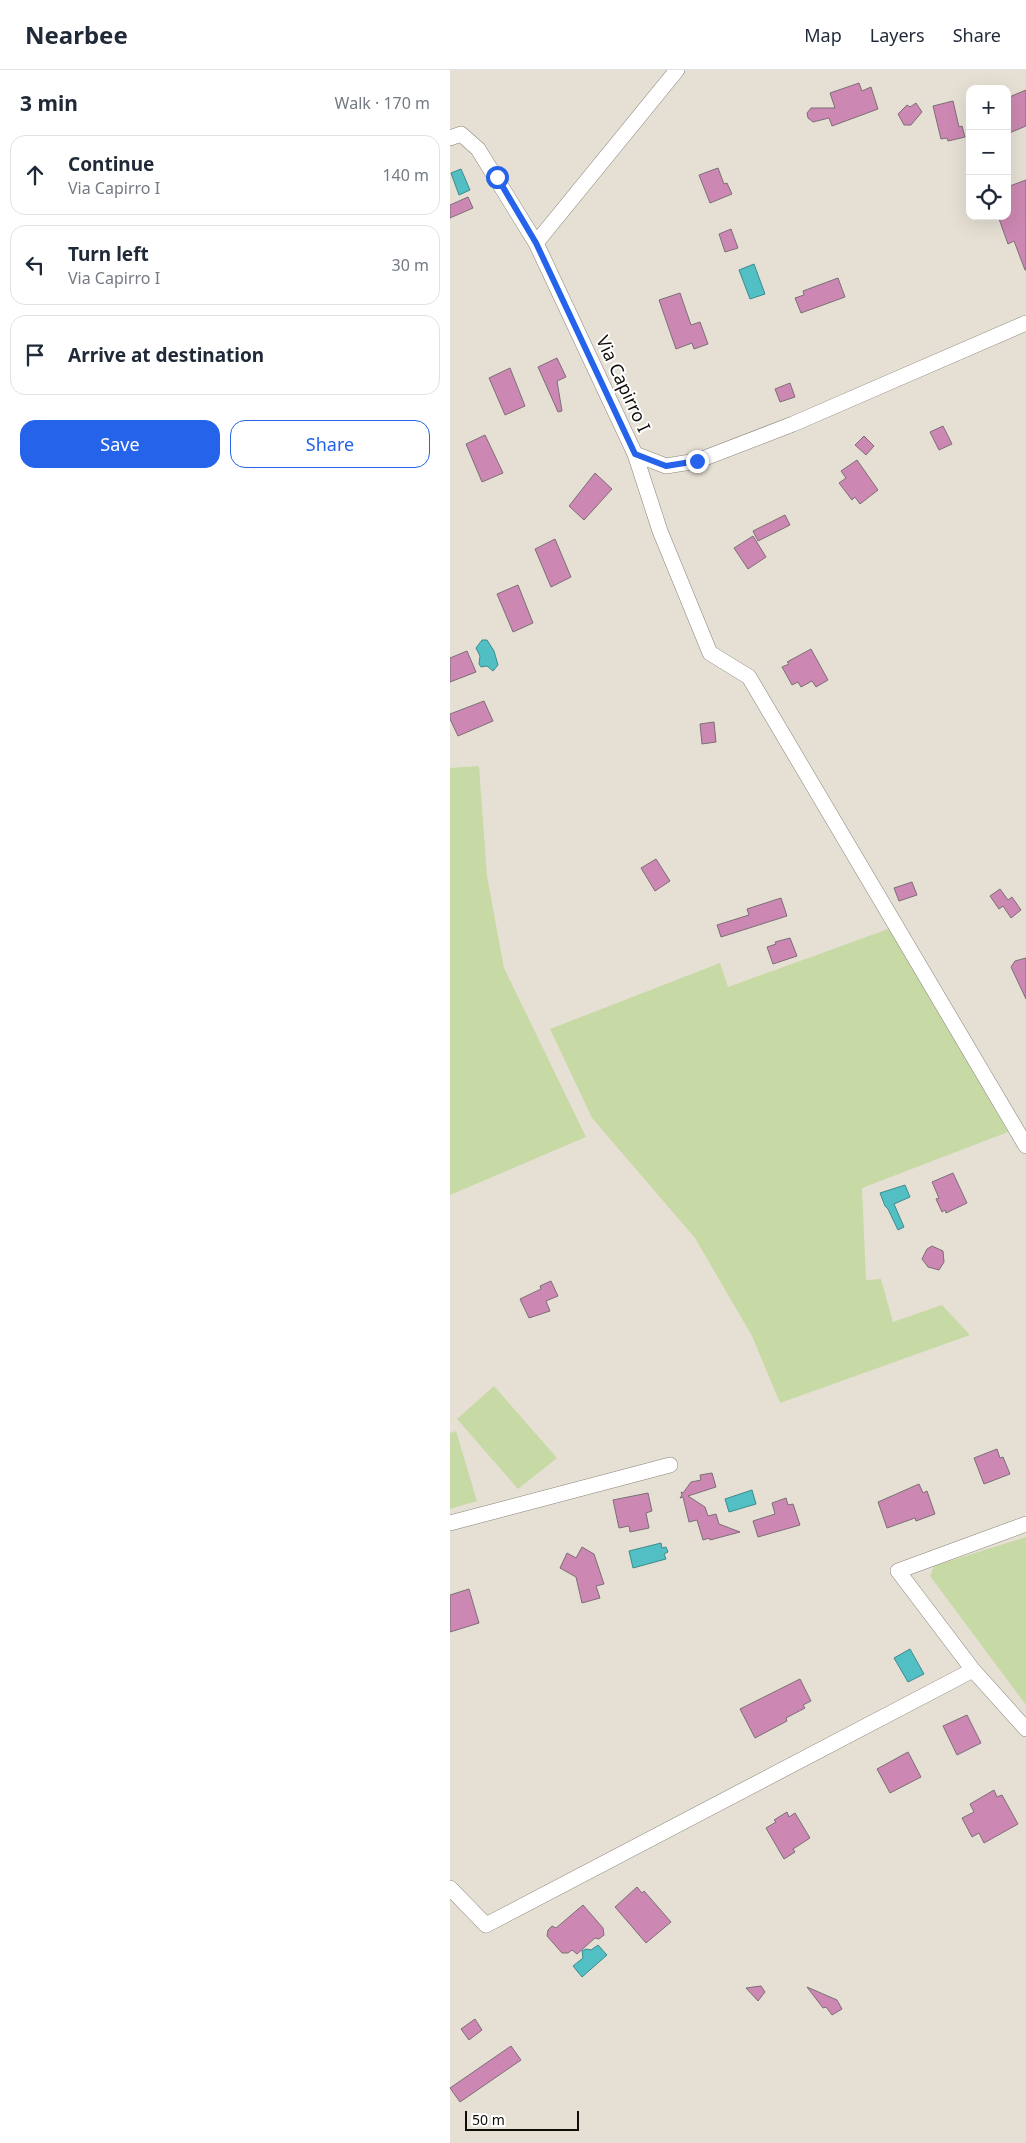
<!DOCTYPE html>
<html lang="en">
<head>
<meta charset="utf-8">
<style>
	body { margin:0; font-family:"Noto Sans",sans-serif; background:#f2f2f3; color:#1f2937 }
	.controls { position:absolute; right:15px; top:15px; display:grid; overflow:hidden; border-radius:10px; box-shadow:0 5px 20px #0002 }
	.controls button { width:45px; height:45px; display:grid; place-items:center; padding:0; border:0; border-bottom:1px solid #e0e1e3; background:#fff; color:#1f2937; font:25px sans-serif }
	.scale { position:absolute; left:15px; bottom:12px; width:114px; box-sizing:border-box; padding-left:5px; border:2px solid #0f0d09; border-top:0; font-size:14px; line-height:18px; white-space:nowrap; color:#0f0d09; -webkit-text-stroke:4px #fff; paint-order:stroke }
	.stop { position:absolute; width:15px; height:15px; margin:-11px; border:4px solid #2563eb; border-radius:50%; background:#fff }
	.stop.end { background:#2563eb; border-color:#fff; box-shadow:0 1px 5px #0008 }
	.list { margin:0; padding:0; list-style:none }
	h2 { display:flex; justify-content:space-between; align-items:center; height:65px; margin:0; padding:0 20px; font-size:21px }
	h2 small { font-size:16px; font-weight:400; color:#747a83 }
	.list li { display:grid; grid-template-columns:32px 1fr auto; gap:15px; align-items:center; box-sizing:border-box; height:80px; margin:0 10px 10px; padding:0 10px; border:1px solid #e0e1e3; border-radius:15px }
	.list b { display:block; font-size:19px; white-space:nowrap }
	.list p { margin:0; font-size:16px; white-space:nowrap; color:#747a83 }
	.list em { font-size:16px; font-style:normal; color:#747a83 }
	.actions { display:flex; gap:10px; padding:15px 20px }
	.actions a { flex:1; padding:11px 0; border:1px solid #2563eb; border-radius:15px; text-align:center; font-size:18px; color:#2563eb }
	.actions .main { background:#2563eb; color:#fff }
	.icon { flex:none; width:28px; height:28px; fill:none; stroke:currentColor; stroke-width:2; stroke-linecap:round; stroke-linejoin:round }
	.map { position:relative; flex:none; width:576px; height:2073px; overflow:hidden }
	header { display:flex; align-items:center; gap:30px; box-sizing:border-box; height:70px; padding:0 25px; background:#fff; border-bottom:1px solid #e0e1e3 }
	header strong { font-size:24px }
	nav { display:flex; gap:28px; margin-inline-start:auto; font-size:18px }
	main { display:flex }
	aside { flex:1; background:#fff }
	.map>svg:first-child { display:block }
</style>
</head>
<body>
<header>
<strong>Nearbee</strong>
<nav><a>Map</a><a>Layers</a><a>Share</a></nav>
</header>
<main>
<aside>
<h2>3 min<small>Walk · 170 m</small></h2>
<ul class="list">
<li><svg class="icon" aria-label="ahead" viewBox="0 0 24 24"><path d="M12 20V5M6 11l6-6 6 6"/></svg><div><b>Continue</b><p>Via Capirro I</p></div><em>140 m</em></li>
<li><svg class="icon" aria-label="left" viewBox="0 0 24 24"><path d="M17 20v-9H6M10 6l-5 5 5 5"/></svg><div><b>Turn left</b><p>Via Capirro I</p></div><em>30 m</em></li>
<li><svg class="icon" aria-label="arrive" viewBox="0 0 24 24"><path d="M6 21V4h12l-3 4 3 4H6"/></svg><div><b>Arrive at destination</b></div></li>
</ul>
<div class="actions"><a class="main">Save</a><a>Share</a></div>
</aside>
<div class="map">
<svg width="576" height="2073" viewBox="0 0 576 2073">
	<rect width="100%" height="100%" fill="#e6e0d4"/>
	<!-- green -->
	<path fill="#c7d9a5" d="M29,696L37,806L54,898L136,1067L0,1125V698Z
		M441,858L558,1062L412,1118L416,1210L431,1209L443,1252L492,1235L520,1265L330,1333L302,1266L245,1168L142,1048L100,959L270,893L278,917Z
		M44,1316L107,1388L68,1419L7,1349Z
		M6,1361L27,1431L0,1439V1363Z
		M576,1467V1635L480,1506L484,1496Z"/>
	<!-- water -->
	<path fill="#51bfc4" stroke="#3d8a8c" d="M11,99L20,120L9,125L1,103Z
		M304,194L315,224L300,229L289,200Z
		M32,570H37L44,581L48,595L43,601L37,596L31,597L29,594L30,586L26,578Z
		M455,1115L460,1127L444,1134L454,1157L448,1160L438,1139L435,1136L430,1123Z
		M302,1420L306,1434L279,1442L275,1429Z
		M211,1473L212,1478L216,1477L218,1482L214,1484L216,1489L183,1498L179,1481Z
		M460,1579L474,1604L458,1612L444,1588Z
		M148,1875L157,1885L132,1907L123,1896L133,1888L132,1881L136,1879L141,1880Z"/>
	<!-- building -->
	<path fill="#cc88b2" stroke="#7b6f76" d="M409,13L412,21L421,17L428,39L382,56L379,48L363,52L358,48L357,43L361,38H385L380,23Z
		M576,20V56L557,64V28Z
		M503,31L509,57L512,56L515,67L498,71L497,68L491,69L483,36Z
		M466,33L472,42L461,55H454L448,44L457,35L460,37Z
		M268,98L274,114L277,113L282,124L260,133L249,105Z
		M576,110V200H575L564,171L558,174L548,146H557V117Z
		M18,127L23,138L0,148V135Z
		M281,159L288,178L275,182L269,164Z
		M388,208L395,227L351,243L345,228L354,225L353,221Z
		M230,223L241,255L250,252L258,274L244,279L242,273L226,279L209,230Z
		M107,288L116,307L107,311L112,341L108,342L88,297Z
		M60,298L75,336L55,345L39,308Z
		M340,313L345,327L330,332L325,319Z
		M493,356L502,374L489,380L480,362Z
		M35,365L53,403L32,412L16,374Z
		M414,366L424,376L416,385L405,375Z
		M407,390L428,420L410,434L405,427L402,430L389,413L396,408L391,401Z
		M145,403L162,419L134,450L119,436Z
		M335,445L340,455L308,471L303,461Z
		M303,466L316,487L298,499L284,478Z
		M105,469L121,507L101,517L85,479Z
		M68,515L83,553L63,562L47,524Z
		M361,579L378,610L366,617L362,611L351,617L348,612L342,615L332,597L339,594L337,592Z
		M17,581L26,602L0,612V588Z
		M34,631L43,651L8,666L0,649V644Z
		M264,652L266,672L252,674L250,654Z
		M206,789L220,811L205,821L191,798Z
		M462,812L467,825L449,831L444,818Z
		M550,819L558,830L562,827L571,840L561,848L553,836L549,839L540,826Z
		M331,828L337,846L271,867L267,855L299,845L297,839Z
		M340,868L347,886L323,894L317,877L326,874L325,872Z
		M576,888V929L561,897L565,891Z
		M503,1103L517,1133L496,1143L495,1140L492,1142L486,1129L489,1128L482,1112Z
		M482,1176L493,1181L494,1192L489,1200L478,1197L472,1189L477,1179Z
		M101,1211L108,1226L96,1231L100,1241L79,1248L70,1229L91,1219L90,1216Z
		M547,1379L550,1388L553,1387L560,1404L534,1414L524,1388Z
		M262,1403L266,1417L238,1426L255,1437L258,1446L266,1444L269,1454L290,1462L260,1470L259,1468L253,1470L247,1450L239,1452L233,1427L230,1428L232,1425L231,1422L233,1423L241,1412L251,1410L250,1405Z
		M469,1414L473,1423L477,1421L485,1444L466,1451L465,1448L437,1458L428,1432Z
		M198,1423L202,1441L196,1443L199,1458L180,1462L179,1456L169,1458L163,1430Z
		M336,1428L338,1435L343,1434L350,1455L308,1467L303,1451L325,1444L322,1433Z
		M132,1477L144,1484L154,1514L146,1516L150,1528L132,1533L126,1507L110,1498L117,1483L126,1488Z
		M19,1519L29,1553L0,1562V1525Z
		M350,1609L361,1631L353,1635L355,1638L336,1648L337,1651L305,1668L290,1639Z
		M517,1645L531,1673L507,1685L493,1656Z
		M458,1682L471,1707L440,1723L427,1699Z
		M544,1720L547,1727L552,1725L568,1754L534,1773L529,1763L522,1767L512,1748L524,1742L520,1734Z
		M337,1742L339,1747L345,1743L360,1768L343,1779L345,1782L334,1789L316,1758L326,1752L324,1750Z
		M187,1817L192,1823L194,1821L221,1852L196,1873L165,1837Z
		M133,1835L153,1858L154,1865L149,1869L145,1868L127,1884L122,1880L118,1883H112L97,1866L98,1860L102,1856L106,1858Z
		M311,1916L315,1922L308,1931L296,1918Z
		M357,1917L387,1930L392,1939L382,1945L376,1937L373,1938Z
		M25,1949L32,1960L19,1970L11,1959Z
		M61,1976L71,1990L10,2032L0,2018Z"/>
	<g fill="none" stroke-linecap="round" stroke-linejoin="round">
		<!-- minor casing -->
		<g stroke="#888277" stroke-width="16">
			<path id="minor" d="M0,68L11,64L28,79L86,173L185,384L216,396L247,391L343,354L576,253
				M86,173L227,0
				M185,384L210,461L260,583L299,607L576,1076
				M0,1453L220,1395
				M576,1454L448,1501L523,1600L576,1659
				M0,1818L36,1855L523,1600"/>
		</g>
		<!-- minor -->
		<use href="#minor" stroke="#fff" stroke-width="15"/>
	</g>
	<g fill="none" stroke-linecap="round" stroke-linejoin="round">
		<!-- route -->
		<path stroke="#2563eb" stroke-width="6" d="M47,107L86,173L185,384L216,396L247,391"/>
	</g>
	<g text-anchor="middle" stroke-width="4" stroke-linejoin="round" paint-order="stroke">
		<!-- street labels -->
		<g font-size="18" fill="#0f0d09" stroke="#fff">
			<text transform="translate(173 314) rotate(65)" y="6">Via Capirro I</text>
		</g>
	</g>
</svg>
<div class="controls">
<button>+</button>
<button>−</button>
<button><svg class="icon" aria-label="locate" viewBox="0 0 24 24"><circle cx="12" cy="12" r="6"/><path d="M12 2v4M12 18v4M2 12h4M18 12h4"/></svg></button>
</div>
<div class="scale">50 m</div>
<div class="stop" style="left:47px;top:107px"></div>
<div class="stop end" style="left:247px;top:391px"></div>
</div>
</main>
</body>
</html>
